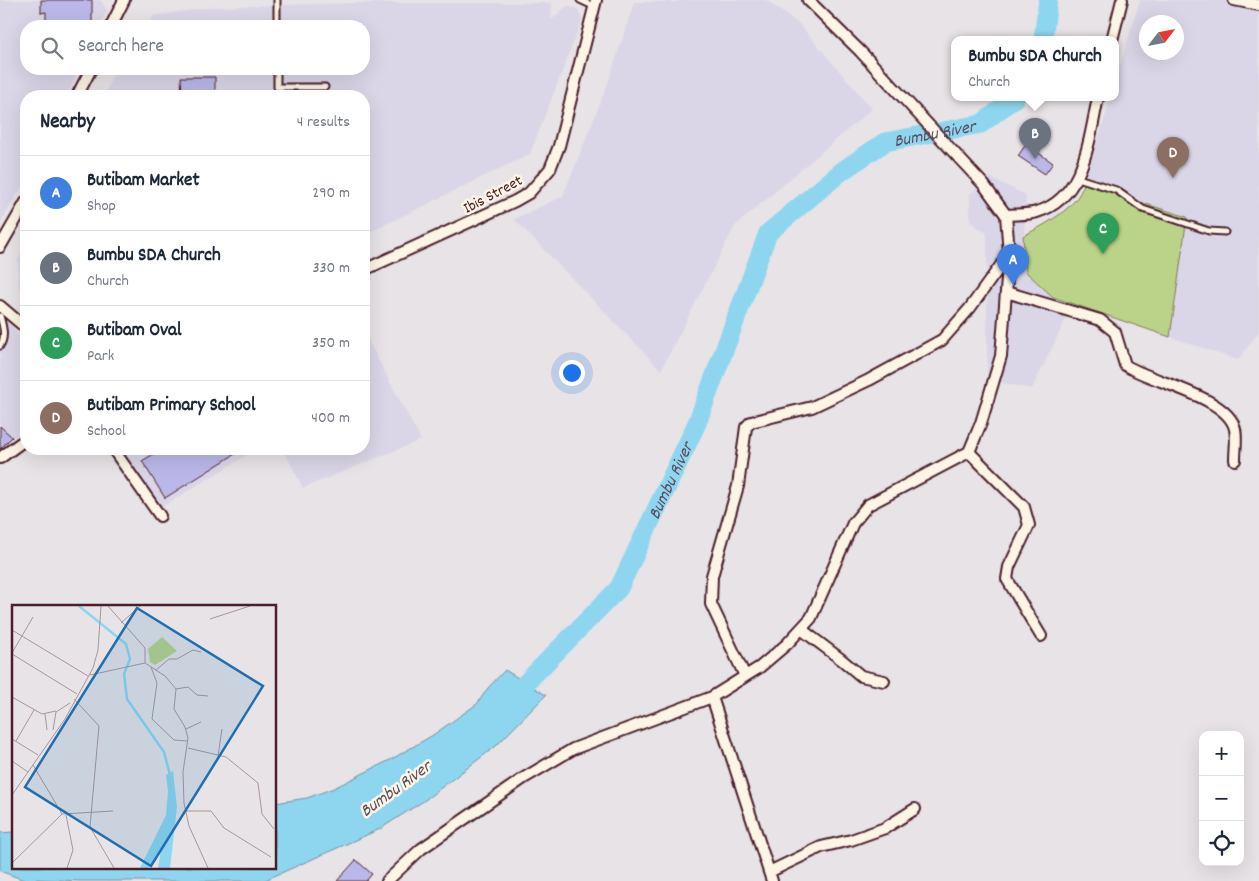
<!DOCTYPE html>
<html lang="en">
<head>
<meta charset="utf-8">
<style>
	body { margin:0; font-family:Dekko,sans-serif; background:#f2f2f3; color:#1f2937 }
	.controls { position:absolute; right:15px; bottom:15px; display:grid; overflow:hidden; border-radius:10px; box-shadow:0 5px 20px #0002 }
	.controls button { width:45px; height:45px; display:grid; place-items:center; padding:0; border:0; border-bottom:1px solid #e0e1e3; background:#fff; color:#1f2937; font:25px sans-serif }
	.compass { position:absolute; left:1139px; top:15px; width:45px; height:45px; border-radius:50%; background:#fff; box-shadow:0 5px 20px #0002; rotate:58deg }
	.you { position:absolute; left:571px; top:372px; width:18px; height:18px; margin:-12px; border:4px solid #fff; border-radius:50%; background:#1a73e8; box-shadow:0 0 0 8px #1a73e833 }
	.badge { display:grid; place-items:center; width:32px; height:32px; border-radius:50%; background:#111827; color:#fff; font-size:16px; font-weight:700 }
	.pin { position:absolute; translate:-50% -41px; filter:drop-shadow(0 1px 2px #0008) }
	.pin::after { content:''; position:absolute; top:26px; width:18px; height:15px; background:inherit; clip-path:polygon(0 0,100% 0,50% 100%) }
	.popup { position:absolute; left:951px; top:36px; width:168px; height:65px; box-sizing:border-box; display:grid; place-content:center; border-radius:10px; background:#fff; filter:drop-shadow(0 1px 4px #0005); font-size:16px; white-space:nowrap; color:#747a83 }
	.popup b { font-size:19px; color:#1f2937 }
	.popup::after { content:''; position:absolute; left:50%; top:100%; margin-left:-10px; border:10px solid transparent; border-top-color:#fff }
	.list { margin:0; padding:0; list-style:none }
	h2 { display:flex; justify-content:space-between; align-items:center; height:65px; margin:0; padding:0 20px; font-size:21px }
	h2 small { font-size:16px; font-weight:400; color:#747a83 }
	.list li { display:grid; grid-template-columns:32px 1fr auto; gap:15px; align-items:center; box-sizing:border-box; height:75px; padding:0 20px; border-top:1px solid #e0e1e3 }
	.list b { display:block; font-size:19px; white-space:nowrap }
	.list p { margin:0; font-size:16px; white-space:nowrap; color:#747a83 }
	.list em { font-size:16px; font-style:normal; color:#747a83 }
	.icon { flex:none; width:28px; height:28px; fill:none; stroke:currentColor; stroke-width:2; stroke-linecap:round; stroke-linejoin:round }
	.map { position:relative; flex:none; width:1259px; height:881px; overflow:hidden }
	.search { position:absolute; background:#fff; box-shadow:0 5px 20px #0002; left:20px; top:20px; width:350px; height:55px; display:flex; align-items:center; gap:12px; box-sizing:border-box; padding:0 18px; border-radius:20px; color:#747a83; font-size:19px }
	.panel { position:absolute; background:#fff; box-shadow:0 5px 20px #0002; left:20px; top:90px; width:350px; height:365px; border-radius:20px }
	.map>svg:first-child { display:block }
</style>
</head>
<body>
<div class="map">
<svg width="1259" height="881" viewBox="0 0 1259 881">
	<rect width="100%" height="100%" fill="#e8e3e6"/>
	<filter id="ink" filterUnits="userSpaceOnUse"><feTurbulence type="fractalNoise" baseFrequency=".02" numOctaves="2"/><feDisplacementMap in="SourceGraphic" scale="10" xChannelSelector="R" yChannelSelector="G"/><feConvolveMatrix kernelMatrix="1 2 1 2 8 2 1 2 1" color-interpolation-filters="sRGB"/></filter>
	<g filter="url(#ink)">
		<!-- built -->
		<path fill="#dad6e7" fill-rule="evenodd" d="M0,0H100L107,10L99,26H26V69H79L67,96H26V180L0,223Z
			M678,0H766L800,25L872,109L735,226L661,370L514,219L563,196L608,83L634,2H677Z
			M1140,0H1222L1259,9V332L1238,360L1073,304L1032,389L987,380V233L970,222V194L989,177L1026,195L1024,235L1045,224L1080,197L1111,98H1115V83ZM1146,22H1176V52H1146Z
			M356,3H552L551,20L567,6L578,9L582,20L530,154L364,235V96H104L116,69H364V26H136L138,21L148,25L153,16L212,7Z
			M26,242V300L19,287L18,260Z
			M6,317L26,347V424L0,455V318Z
			M364,333L421,440L303,488L283,449H364Z
			M122,449H257L160,508Z"/>
		<!-- green -->
		<path fill="#bbd389" stroke="#82795a" d="M1084,184L1187,217L1170,337L1053,297L1026,272L1023,236C1046,224 1076,209 1084,184Z"/>
		<!-- water -->
		<path fill="#8ed6ef" stroke="#738da1" d="M505,670L546,695L496,746L425,800L380,829L263,881H80L37,879L27,881L0,871V833L14,832V867H275V803L307,798L334,788L392,759L433,735L477,704L488,688Z"/>
		<g fill="none" stroke-linecap="round" stroke-linejoin="round">
			<!-- river -->
			<g stroke="#8ed6ef" stroke-width="19">
				<path d="M1043,40L1048,0"/>
				<path id="s1" d="M509,700L619,588L697,423L768,233L842,171L885,142L981,124L1015,98"/>
			</g>
		</g>
		<!-- building -->
		<path fill="#bbb8e9" stroke="#4a1f2b" d="M41,0H92V26H46V12L41,13Z
			M181,77H215V96H182Z
			M1026,144L1053,163L1045,174L1018,156Z
			M0,426L12,437L0,449Z
			M162,449H243L165,498L142,461Z
			M356,860L372,874L366,881H337Z"/>
		<g fill="none" stroke-linecap="round" stroke-linejoin="round">
			<!-- service casing -->
			<g stroke="#4a1f2b" stroke-width="9">
				<path id="service" d="M580,0L595,7
					M277,26V0
					M277,69V87H325
					M1078,178L1116,190L1143,209L1209,231L1225,232
					M0,316C3,326 6,337 0,346"/>
			</g>
			<!-- minor casing -->
			<g stroke="#4a1f2b" stroke-width="14">
				<path id="minor" d="M1234,0L1259,5
					M111,26L124,0
					M1112,40L1122,0
					M77,96L91,69
					M1006,215C1016,214 1028,215 1037,212C1085,198 1089,138 1098,98
					M0,247L26,202
					M364,270L515,201L529,193L550,169L559,146L596,0
					M1006,292L1100,320L1115,332L1125,365C1150,382 1228,396 1235,429C1237,438 1235,450 1235,460
					M0,306L26,328
					M113,449L160,516
					M969,452L1024,507L1029,525L1009,567L1007,579L1041,636
					M0,458L26,439
					M801,629L842,660L861,676L884,681
					M745,676L711,604L712,576L738,486L746,427L751,422L812,407L869,380L942,340L970,308L1009,254
					M712,697L772,881
					M769,872L821,847L851,840L885,828L915,809
					M387,881L421,849L524,778L573,749L712,697L760,667L787,644L811,618L853,523L868,505L969,452L981,423L1001,356L1009,253L1006,215L984,185L860,51L808,0"/>
			</g>
			<!-- service -->
			<use href="#service" stroke="#fcf5e5" stroke-width="5"/>
			<!-- minor -->
			<use href="#minor" stroke="#fcf5e5" stroke-width="10"/>
		</g>
	</g>
	<g text-anchor="middle" stroke-width="5" stroke-linejoin="round" paint-order="stroke">
		<!-- street labels -->
		<g font-size="16" fill="#4a1f2b" stroke="#fcf5e5">
			<text transform="translate(492 193) rotate(-28)" y="6">Ibis Street</text>
		</g>
		<!-- water labels -->
		<g font-size="18" font-style="italic" fill="#5b4d5c" stroke="#fcf5e5">
			<text dy="6" stroke="none"><textPath href="#s1" startOffset="741">Bumbu River</textPath></text>
			<text dy="6" stroke="none"><textPath href="#s1" startOffset="276">Bumbu River</textPath></text>
			<text transform="translate(395 788) rotate(-36)" y="6">Bumbu River</text>
		</g>
	</g>
	<!-- overview -->
	<g transform="translate(12 605)">
		<rect width="264" height="264" fill="#e8e3e6"/>
		<path d="M150,32L165,46L143,60L138,57L136,44Z" fill="#bbd389"/>
		<path d="M161,166L165,202L158,263H146L149,245L136,263H128L154,210L156,186L154,170Z" fill="#8ed6ef"/>
		<path fill="none" stroke="#8ed6ef" stroke-width="2.5" d="M67,1L114,39L118,54L112,69L115,94L152,147L158,170"/>
		<path fill="none" stroke="#a9959b" stroke-width="1" d="M96,1L133,43V58M198,14L238,1M109,18L128,1M0,25L76,71M0,48L21,12M0,49L65,89M139,62L145,78L140,114L162,135L176,136M144,65L157,54H165L181,45L189,47M78,70L133,58L153,71L164,84L162,104L173,122L176,133L171,167L172,198L177,221L196,263M164,84L176,82L185,90L196,91M0,92L30,109L44,106M62,94L87,121L78,222L102,263M33,109L35,125M174,124L189,117M41,125L44,107L58,98M0,134L26,150M4,136L22,105M176,143L214,152L246,178L250,209L262,224M206,151L210,124M0,156L16,167M21,160L50,209M0,190L53,114L81,63L86,45L89,1M173,206H199L212,223L259,252M54,210L61,245L55,263M0,258L50,209L101,206"/>
		<path fill="#1f6fb2" fill-opacity="0.15" stroke="#1f6fb2" stroke-width="2.5" d="M125,3L251,81L139,261L13,182Z"/>
		<rect width="264" height="264" fill="none" stroke="#4a1f2b" stroke-width="2.5"/>
	</g>
</svg>
<div class="controls">
<button>+</button>
<button>−</button>
<button><svg class="icon" aria-label="locate" viewBox="0 0 24 24"><circle cx="12" cy="12" r="6"/><path d="M12 2v4M12 18v4M2 12h4M18 12h4"/></svg></button>
</div>
<svg class="compass" viewBox="-18 -18 36 36"><path d="M0-13l5 13h-10z" fill="#e53935"/><path d="M0 13l5-13h-10z" fill="#747a83"/></svg>
<div class="you"></div>
<div class="pin badge" style="left:1013px;top:285px;background:#3f7fe0">A</div>
<div class="pin badge" style="left:1035px;top:159px;background:#6b7280">B</div>
<div class="popup"><b>Bumbu SDA Church</b>Church</div>
<div class="pin badge" style="left:1103px;top:254px;background:#2e9e5b">C</div>
<div class="pin badge" style="left:1173px;top:178px;background:#8d6e63">D</div>
<div class="search"><svg class="icon" aria-label="search" viewBox="0 0 24 24"><circle cx="10" cy="10" r="6"/><path d="M15 15l6 6"/></svg>Search here</div>
<section class="panel">
<h2>Nearby<small>4 results</small></h2>
<ul class="list">
<li><span class="badge" style="background:#3f7fe0">A</span><div><b>Butibam Market</b><p>Shop</p></div><em>290 m</em></li>
<li><span class="badge" style="background:#6b7280">B</span><div><b>Bumbu SDA Church</b><p>Church</p></div><em>330 m</em></li>
<li><span class="badge" style="background:#2e9e5b">C</span><div><b>Butibam Oval</b><p>Park</p></div><em>350 m</em></li>
<li><span class="badge" style="background:#8d6e63">D</span><div><b>Butibam Primary School</b><p>School</p></div><em>400 m</em></li>
</ul>
</section>
</div>
</body>
</html>
